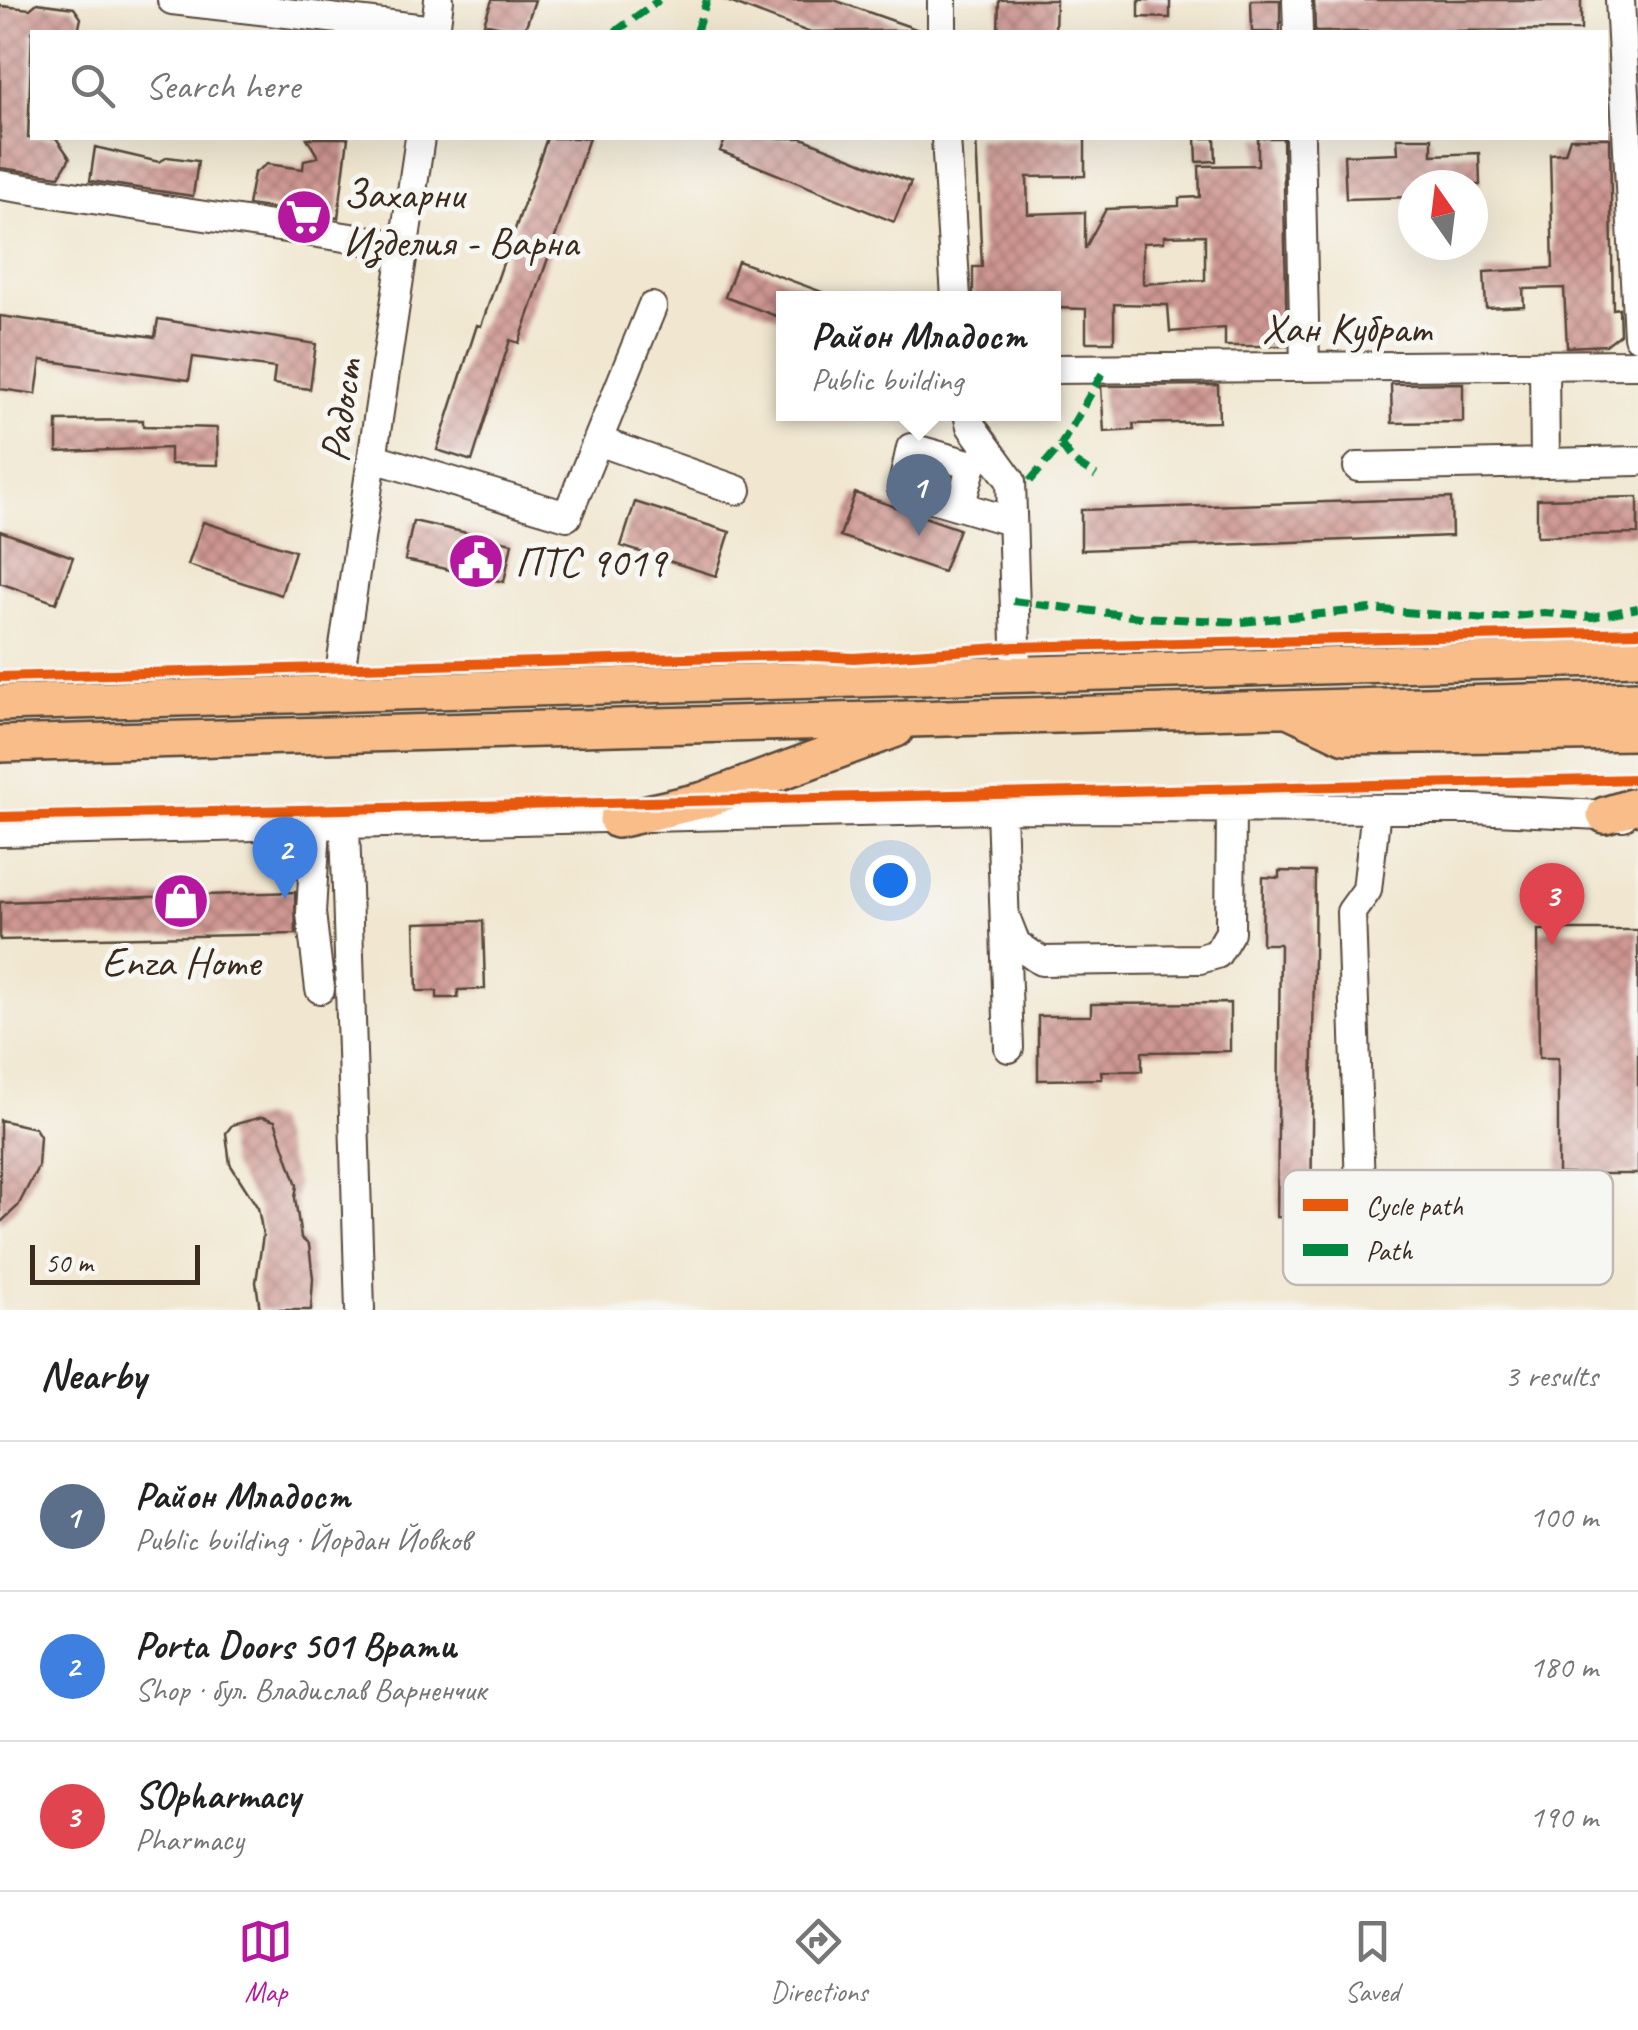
<!DOCTYPE html>
<html lang="en">
<head>
<meta charset="utf-8">
<style>
	body { margin:0; font-family:Caveat,sans-serif; background:#f6f6f6; color:#222 }
	.compass { position:absolute; left:1398px; top:170px; width:90px; height:90px; border-radius:50%; background:#fff; box-shadow:0 10px 40px #0002; rotate:346deg }
	.scale { position:absolute; left:30px; bottom:25px; width:170px; box-sizing:border-box; padding-left:10px; border:5px solid #3b2a1e; border-top:0; font-size:28px; line-height:35px; white-space:nowrap; color:#3b2a1e; -webkit-text-stroke:8px #f6f6f2; paint-order:stroke }
	.you { position:absolute; left:890px; top:880px; width:35px; height:35px; margin:-25px; border:8px solid #fff; border-radius:50%; background:#1a73e8; box-shadow:0 0 0 15px #1a73e833 }
	.badge { display:grid; place-items:center; width:65px; height:65px; border-radius:50%; background:#b5179e; color:#fff; font-size:32px; font-weight:700 }
	.pin { position:absolute; translate:-50% -82px; filter:drop-shadow(0 2px 5px #0008) }
	.pin::after { content:''; position:absolute; top:52px; width:35px; height:30px; background:inherit; clip-path:polygon(0 0,100% 0,50% 100%) }
	.popup { position:absolute; left:776px; top:291px; width:285px; height:130px; box-sizing:border-box; display:grid; place-content:center; border-radius:0px; background:#fff; filter:drop-shadow(0 2px 8px #0005); font-size:32px; white-space:nowrap; color:#767676 }
	.popup b { font-size:38px; color:#222 }
	.popup::after { content:''; position:absolute; left:50%; top:100%; margin-left:-20px; border:20px solid transparent; border-top-color:#fff }
	.list { margin:0; padding:0; list-style:none }
	h2 { display:flex; justify-content:space-between; align-items:center; height:130px; margin:0; padding:0 40px; font-size:42px }
	h2 small { font-size:32px; font-weight:400; color:#767676 }
	.list li { display:grid; grid-template-columns:65px 1fr auto; gap:30px; align-items:center; box-sizing:border-box; height:150px; padding:0 40px; border-top:2px solid #e0e0e0 }
	.list b { display:block; font-size:38px; white-space:nowrap }
	.list p { margin:0; font-size:32px; white-space:nowrap; color:#767676 }
	.list em { font-size:32px; font-style:normal; color:#767676 }
	.icon { flex:none; width:55px; height:55px; fill:none; stroke:currentColor; stroke-width:2; stroke-linecap:round; stroke-linejoin:round }
	.map { position:relative; flex:none; width:1638px; height:1310px; overflow:hidden }
	.search { position:absolute; background:#fff; box-shadow:0 10px 40px #0002; left:30px; right:30px; top:30px; height:110px; display:flex; align-items:center; gap:25px; box-sizing:border-box; padding:0 35px; border-radius:0px; color:#767676; font-size:38px }
	.sheet { height:580px; background:#fff }
	nav { display:flex; justify-content:space-around; align-items:center; box-sizing:border-box; height:140px; border-top:2px solid #e0e0e0; background:#fff; font-size:28px; color:#767676 }
	nav a { display:grid; justify-items:center; gap:5px }
	nav .on { color:#b5179e }
	.map>svg:first-child { display:block }
</style>
</head>
<body>
<div class="map">
<svg width="1638" height="1310" viewBox="0 0 1638 1310">
	<defs>
		<pattern id="building-cross-hatch" width="8" height="8" patternUnits="userSpaceOnUse" patternTransform="scale(2.5)"><rect width="8" height="8" fill="#cf9792"/><path d="M0 0l8 8M0 8l8-8" fill="none" stroke="#a97b77"/></pattern>
	</defs>
	<rect width="100%" height="100%" fill="#f6f6f2"/>
	<filter id="ink" filterUnits="userSpaceOnUse"><feTurbulence type="fractalNoise" baseFrequency=".01" numOctaves="2"/><feDisplacementMap in="SourceGraphic" scale="20" xChannelSelector="R" yChannelSelector="G"/><feConvolveMatrix kernelMatrix="1 2 1 2 8 2 1 2 1" color-interpolation-filters="sRGB"/></filter>
	<filter id="wash" filterUnits="userSpaceOnUse"><feTurbulence type="fractalNoise" baseFrequency=".0048" numOctaves="4" result="noise"/><feDisplacementMap in="SourceGraphic" scale="40" xChannelSelector="R" yChannelSelector="G"/><feGaussianBlur stdDeviation="2.25" result="paint"/><feColorMatrix in="noise" values="0 0 0 0 0 0 0 0 0 0 0 0 0 0 0 0 0 1.4 0 .05"/><feComposite in="paint" operator="in"/></filter>
	<g filter="url(#wash)">
		<rect width="100%" height="100%" fill="#f1e7d0"/>
		<g id="blocks">
			<!-- building -->
			<path fill="url(#building-cross-hatch)" fill-rule="evenodd" d="M492,0H535L524,32L484,23Z
				M724,0H834L919,30L808,32Z
				M999,0H1056L1055,32H998Z
				M1139,0H1170V18L1139,17Z
				M1251,0H1280V32H1252Z
				M1314,0H1581V30L1315,32Z
				M37,3L74,8L81,18L78,32H32L28,138H56L70,158L59,176L0,168V6L30,9Z
				M307,138H348L338,218L248,205L254,173L267,164L303,169L304,160L318,157Z
				M547,138H589L519,343L510,340L472,461L437,450L477,325L481,326Z
				M726,138H802L911,182L894,222L720,151Z
				M976,138H1085V176L1027,177L1028,214L1085,212V249L1106,209L1179,206V198L1200,197L1199,166L1258,165V138H1283L1287,346H1225V328L1170,332L1168,305L1114,304V342H1086V309L1054,308V298H973V267H982ZM1205,235V280L1143,284V243L1164,242V236Z
				M1196,138H1215L1216,161L1197,162Z
				M1397,138H1432V155L1479,153L1480,185H1413V197L1346,199L1344,155L1398,153Z
				M1570,138H1610L1613,309L1619,308L1620,334L1606,345L1567,347L1564,288L1523,289L1524,306L1486,308L1484,272L1553,268L1550,154L1565,153Z
				M95,147L159,162L168,157L198,161L193,196L90,181Z
				M738,261L833,296V298H784V319L725,297Z
				M0,316L155,337L158,319L316,344L310,389L273,384L275,368L193,357L189,380L41,360L36,394L0,389Z
				M1463,383V422L1392,423L1391,384Z
				M1218,385L1219,422L1133,424L1134,430L1104,432L1101,386Z
				M143,420V426L217,428L218,465L170,464V448L57,452V421Z
				M855,493L959,529L943,572L840,536Z
				M1638,497V534L1537,536V499Z
				M1451,498L1452,536L1081,550V510Z
				M635,502L730,532L716,576L621,546Z
				M413,521L512,543L504,582L405,560Z
				M203,522L295,551L281,595L188,565Z
				M0,531L73,557L56,603L0,583Z
				M1279,871L1315,872L1311,1218L1277,1217L1280,944H1262L1263,877L1279,878Z
				M295,892L296,934L0,940V902Z
				M483,921L485,989L458,990V998H437V991H417L415,923Z
				M1538,930H1638V1174H1558V1058H1539Z
				M1230,1003V1051L1142,1052V1071H1101L1102,1079L1038,1080V1016H1091V1004Z
				M262,1117L275,1121L297,1185L295,1198L301,1238L309,1245L313,1278L311,1310H260L256,1282L263,1235L258,1208L230,1164L226,1133L232,1125Z
				M0,1120L35,1128L40,1136L38,1167L18,1206L0,1223Z"/>
		</g>
	</g>
	<g filter="url(#ink)">
		<use href="#blocks" fill-opacity="0" stroke="#564639" stroke-width="2.5"/>
		<g fill="none" stroke-linecap="round" stroke-linejoin="round">
			<!-- minor casing -->
			<g stroke="#564639" stroke-width="32">
				<path id="minor" d="M172,0L435,30
					M942,0V32
					M1297,0L1298,32
					M1620,0L1638,336
					M435,32L439,0
					M946,138L956,298
					M1300,138L1305,367
					M0,185L404,246
					M1544,365L1545,463L1638,461
					M1054,369L1638,364
					M968,414L971,426L1011,481L1017,675
					M598,441L737,490
					M374,458L567,516L652,307
					M1358,467L1545,463
					M960,506L972,465L911,448L902,489L1010,521
					M337,693L420,138
					M1001,809L1009,1048
					M345,825L360,1310
					M316,826L311,913L320,989
					M0,832L1031,808L1473,809L1623,816
					M1005,916L1016,944L1041,961L1200,959L1217,954L1230,932L1231,808
					M1360,1188L1351,912L1367,890L1376,809"/>
			</g>
			<!-- major casing -->
			<g stroke="#564639" stroke-width="40">
				<path id="major" d="M0,703L1638,657
					M1292,711L1345,736L1638,732
					M0,744L1638,699
					M1605,815L1638,805
					M617,820L704,800L896,729"/>
			</g>
			<!-- minor -->
			<use href="#minor" stroke="#fff" stroke-width="28"/>
			<!-- major -->
			<use href="#major" stroke="#f8bd89" stroke-width="35"/>
			<!-- quiet -->
			<path stroke="#00873e" stroke-width="8" stroke-dasharray="15 8" stroke-linecap="butt" d="M615,32L659,0
				M696,32L707,0
				M1061,445L1073,461L1096,476
				M1030,481L1061,445L1105,369
				M1013,601L1139,617L1241,622L1371,609L1487,619L1544,613L1592,617L1638,608"/>
			<!-- cycleway casing -->
			<g stroke="#f6f6f2" stroke-width="16">
				<path id="cycleway" d="M0,677L797,655L854,658L1015,647L1638,632
					M0,817L1638,779"/>
			</g>
			<!-- cycleway -->
			<use href="#cycleway" stroke="#e8590c" stroke-width="10"/>
		</g>
	</g>
	<!-- icons -->
	<defs>
		<g id="supermarket-disc" transform="scale(2.875)"><circle r="9.5" fill="#b5179e" stroke="#f6f6f2"/><path d="M-6-5.5h2.5l.6 2H6L4.5 2H-2.5L-4.4-4H-6ZM-1.5 3.2a1.3 1.3 0 1 0 .1 0ZM3 3.2a1.3 1.3 0 1 0 .1 0Z" fill="#fff"/></g>
		<g id="civic-disc" transform="scale(2.875)"><circle r="9.5" fill="#b5179e" stroke="#f6f6f2"/><path d="M-.6-6.5H3V-4.5H.6V-3L4-1V1h2V6H-6V1h2V-1L-.6-3ZM-1.2 2.5V6h2.4V2.5Z" fill="#fff"/></g>
		<g id="shop-disc" transform="scale(2.875)"><circle r="9.5" fill="#b5179e" stroke="#f6f6f2"/><path d="M-5-2.5h2.3a2.7 3.5 0 0 1 5.4 0H5L5.5 6h-11ZM-1.5-2.5h3a1.5 2.3 0 0 0-3 0Z" fill="#fff"/></g>
	</defs>
	<g fill-rule="evenodd">
		<use href="#supermarket-disc" x="304" y="217"/>
		<use href="#civic-disc" x="476" y="561"/>
		<use href="#shop-disc" x="181" y="901"/>
	</g>
	<g text-anchor="middle" stroke-width="10" stroke-linejoin="round" paint-order="stroke">
		<!-- poi labels -->
		<g font-size="42" fill="#3b2a1e" stroke="#f6f6f2" text-anchor="start">
			<text x="343" y="208">Захарни<tspan x="343" dy="48">Изделия - Варна</tspan></text>
			<text x="515" y="576">ПТС 9019</text>
			<text x="181" y="976" text-anchor="middle">Enza Home</text>
		</g>
		<!-- street labels -->
		<g font-size="42" fill="#3b2a1e" stroke="#f6f6f2">
			<text x="1346" y="342">Хан Кубрат</text>
			<text transform="translate(340 410) rotate(-82)" y="15">Радост</text>
		</g>
	</g>
	<!-- legend -->
	<rect x="1283" y="1170" width="330" height="115" rx="15" fill="#f6f6f2" stroke="#beb9b2" stroke-width="2.5"/>
	<rect x="1303" y="1199" width="45" height="12" fill="#e8590c"/>
	<rect x="1303" y="1244" width="45" height="12" fill="#00873e"/>
	<g font-size="28" fill="#3b2a1e">
		<text x="1366" y="1215">Cycle path</text>
		<text x="1366" y="1260">Path</text>
	</g>
</svg>
<svg class="compass" viewBox="-18 -18 36 36"><path d="M0-13l5 13h-10z" fill="#e53935"/><path d="M0 13l5-13h-10z" fill="#767676"/></svg>
<div class="scale">50 m</div>
<div class="you"></div>
<div class="pin badge" style="left:919px;top:536px;background:#5c6f8a">1</div>
<div class="popup"><b>Район Младост</b>Public building</div>
<div class="pin badge" style="left:285px;top:899px;background:#3f7fe0">2</div>
<div class="pin badge" style="left:1552px;top:945px;background:#e0444e">3</div>
<div class="search"><svg class="icon" aria-label="search" viewBox="0 0 24 24"><circle cx="10" cy="10" r="6"/><path d="M15 15l6 6"/></svg>Search here</div>
</div>
<section class="sheet">
<h2>Nearby<small>3 results</small></h2>
<ul class="list">
<li><span class="badge" style="background:#5c6f8a">1</span><div><b>Район Младост</b><p>Public building · Йордан Йовков</p></div><em>100 m</em></li>
<li><span class="badge" style="background:#3f7fe0">2</span><div><b>Porta Doors 501 Врати</b><p>Shop · бул. Владислав Варненчик</p></div><em>180 m</em></li>
<li><span class="badge" style="background:#e0444e">3</span><div><b>SOpharmacy</b><p>Pharmacy</p></div><em>190 m</em></li>
</ul>
</section>
<nav>
<a class="on"><svg class="icon" aria-label="map" viewBox="0 0 24 24"><path d="M3 6l6-2 6 2 6-2v14l-6 2-6-2-6 2zM9 4v14M15 6v14"/></svg>Map</a>
<a><svg class="icon" aria-label="directions" viewBox="0 0 24 24"><path d="M12 3l9 9-9 9-9-9zM9 14v-3h6M13 9l2 2-2 2"/></svg>Directions</a>
<a><svg class="icon" aria-label="saved" viewBox="0 0 24 24"><path d="M7 4h10v16l-5-4-5 4z"/></svg>Saved</a>
</nav>
</body>
</html>
